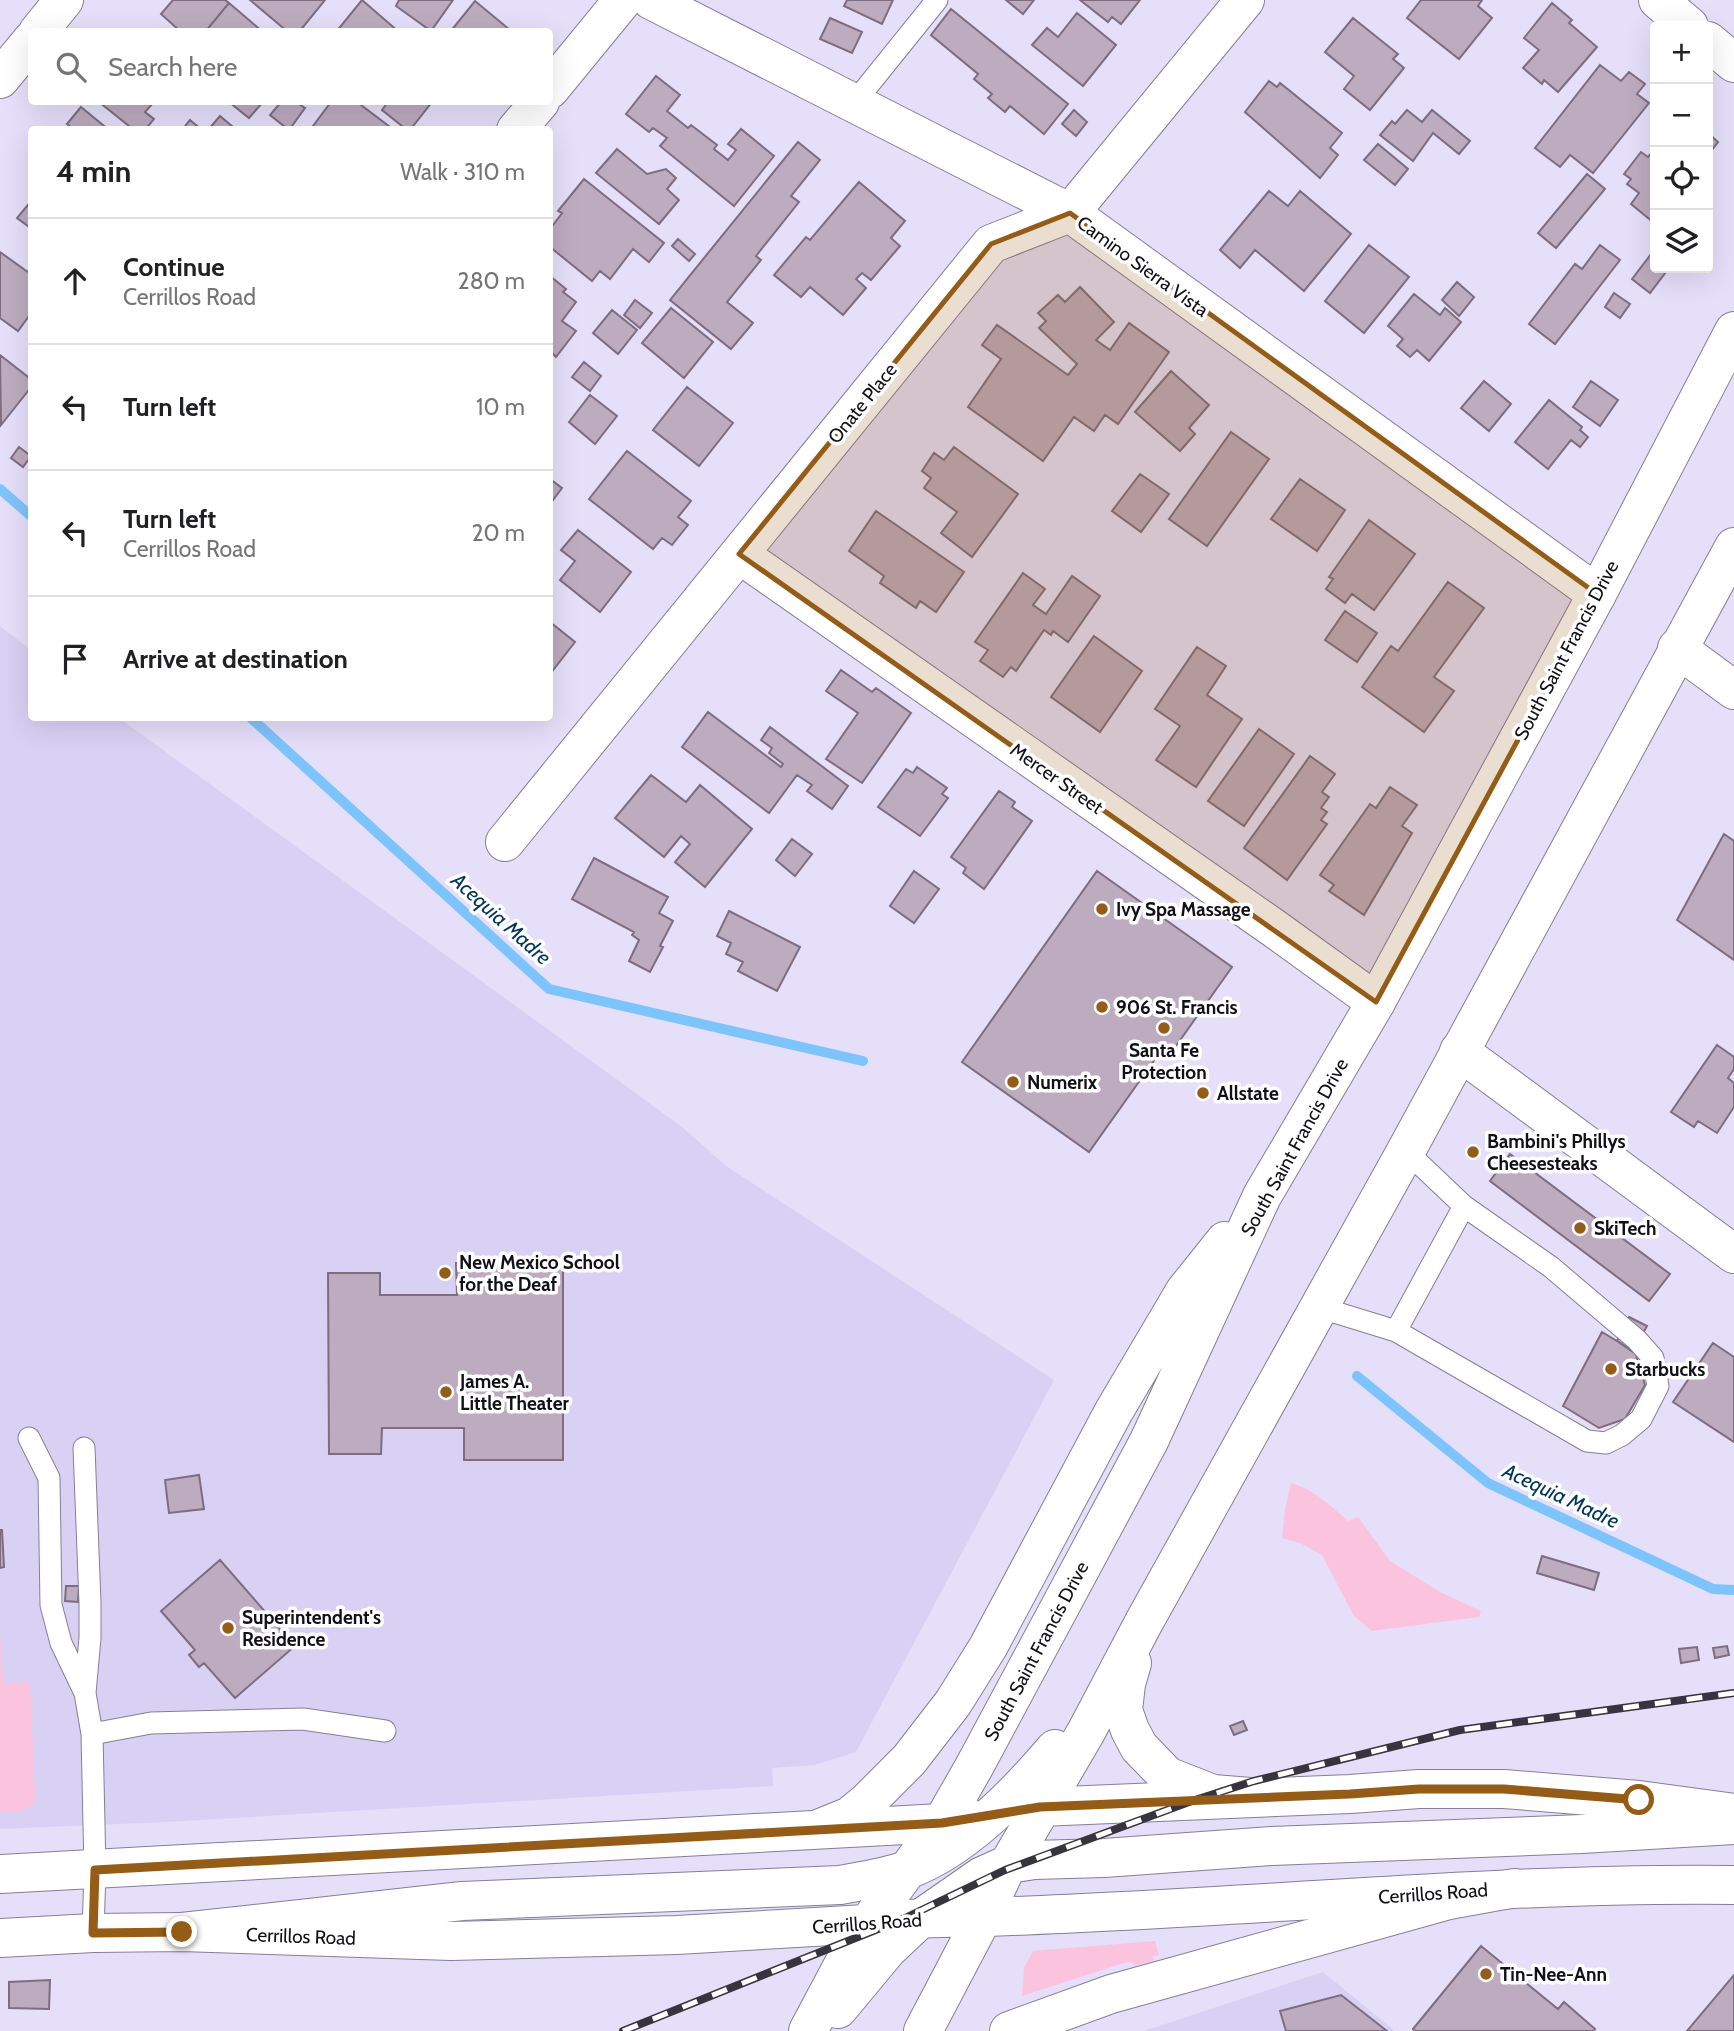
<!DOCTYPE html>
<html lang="en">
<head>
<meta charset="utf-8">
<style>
	body { margin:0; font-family:Cabin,sans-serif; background:#f2f2f2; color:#202124 }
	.controls { position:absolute; right:21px; top:21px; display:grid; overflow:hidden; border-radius:7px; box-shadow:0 7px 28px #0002 }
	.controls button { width:63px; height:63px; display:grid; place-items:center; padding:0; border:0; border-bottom:2px solid #e0e0e0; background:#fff; color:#202124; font:35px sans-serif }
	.stop { position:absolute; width:21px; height:21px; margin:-16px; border:5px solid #945c16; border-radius:50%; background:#fff }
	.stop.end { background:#945c16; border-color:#fff; box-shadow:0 2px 7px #0008 }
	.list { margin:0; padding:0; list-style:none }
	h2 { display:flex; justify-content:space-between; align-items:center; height:91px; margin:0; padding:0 28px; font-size:30px }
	h2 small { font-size:23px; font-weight:400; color:#757577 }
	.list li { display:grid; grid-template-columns:46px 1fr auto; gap:21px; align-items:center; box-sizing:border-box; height:126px; padding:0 28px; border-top:2px solid #e0e0e0 }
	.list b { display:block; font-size:26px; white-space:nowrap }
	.list p { margin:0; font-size:23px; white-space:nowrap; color:#757577 }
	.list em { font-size:23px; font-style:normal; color:#757577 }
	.icon { flex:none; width:38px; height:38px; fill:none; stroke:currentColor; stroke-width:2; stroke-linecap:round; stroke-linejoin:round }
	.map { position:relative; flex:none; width:1734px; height:2031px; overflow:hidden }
	.search { position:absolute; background:#fff; box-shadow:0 7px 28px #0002; left:28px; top:28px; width:525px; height:77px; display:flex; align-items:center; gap:18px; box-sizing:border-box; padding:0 24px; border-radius:7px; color:#757577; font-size:26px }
	.panel { position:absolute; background:#fff; box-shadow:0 7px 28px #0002; left:28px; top:126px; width:525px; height:595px; border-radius:7px }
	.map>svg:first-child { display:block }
</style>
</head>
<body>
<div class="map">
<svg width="1734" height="2031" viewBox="0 0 1734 2031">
	<rect width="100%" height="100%" fill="#e5dffa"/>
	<!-- built -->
	<path fill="#d9d1f3" d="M0,626L31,650L32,718H119L681,1126L726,1166L1054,1380L856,1752L815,1765L772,1768L773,1786L167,1822L0,1829Z
		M1323,1972L1395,2031H1144Z"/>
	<!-- green -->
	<path fill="#fcc3df" d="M1291,1483C1313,1489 1331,1506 1348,1521L1358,1517L1390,1561L1440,1592L1481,1611L1479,1617L1372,1631L1354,1616L1322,1555L1300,1543L1282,1538L1285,1510Z
		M0,1634L3,1683L30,1682L35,1800C28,1814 13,1811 0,1812Z
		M1155,1941L1159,1955L1152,1957L1155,1960L1135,1966L1130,1961L1022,1996L1024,1968L1033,1951Z"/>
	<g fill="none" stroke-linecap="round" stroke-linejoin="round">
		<!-- stream -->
		<path stroke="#7ec4fc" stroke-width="10" d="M0,489L32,517
			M251,718L549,989L863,1061
			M1357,1376L1488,1483L1713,1589L1734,1590"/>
	</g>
	<!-- building -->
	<path fill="#bdabc0" stroke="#7e6d80" stroke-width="2" d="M173,0H225L229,3L205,32H181L161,14Z
		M250,0H325L299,32H288Z
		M362,0L399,32H336Z
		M399,0H453L431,31L396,6Z
		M847,0H893L882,24L844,6Z
		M1006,0H1034L1023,14Z
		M1080,0H1140L1121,24L1112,17L1108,22Z
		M1421,0H1482L1478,6L1492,18L1459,59L1407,18Z
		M475,1L510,30L509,32H450Z
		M229,3L263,32H205Z
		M1552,3L1572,20L1569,23L1597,47L1558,92L1544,80L1542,84L1523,68L1539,50L1524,38Z
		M951,9L1068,104L1044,134L1010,106L1005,112L988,98L992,94L974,79L978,74L931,35Z
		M1077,13L1116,45L1083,86L1032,45L1047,28L1058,37Z
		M830,18L862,32L852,53L820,39Z
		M1353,18L1398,54L1393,59L1404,68L1370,110L1344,89L1354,76L1325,52Z
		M1600,65L1621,81L1629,72L1645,84L1637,94L1649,103L1593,173L1570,155L1560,167L1535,148Z
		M656,76L680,95L667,111L688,128L691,125L717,145L714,149L728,160L736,150L728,144L741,129L774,156L734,206L660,146L667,138L653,128L649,132L626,114Z
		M1269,81L1277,87L1280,83L1342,133L1330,148L1338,155L1320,178L1245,112Z
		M99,102H154L145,112L154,119L145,130H134Z
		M229,102H263L249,118Z
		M281,102H296L305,108L289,130L270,115Z
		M331,102H357L394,130H310Z
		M388,102H432L410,130H407L382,110Z
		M81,107L109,130H74L67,124Z
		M1074,110L1087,122L1076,136L1062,124Z
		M1407,110L1422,122L1432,110L1470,141L1459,154L1433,133L1413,161L1380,135L1392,121L1395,124Z
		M220,116L233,127L231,130H208Z
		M190,120L202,130H182Z
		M1708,133L1718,142L1708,155Z
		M798,142L820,160L791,196L799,202L756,256L761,260L727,302L753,323L731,349L670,300Z
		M1378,144L1408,169L1395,185L1364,160Z
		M1655,148V222L1654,223L1631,204L1639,193L1627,184L1631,179L1624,174L1641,152L1648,157Z
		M617,149L647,174L666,169L676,178L667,189L679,200L659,224L596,173Z
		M1587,174L1605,189L1556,248L1538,233Z
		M584,179L664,243L649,262L633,249L610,279L600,271L592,281L550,247V229L562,213L558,211Z
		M859,182L905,221L891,238L900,246L871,280L862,273L856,279L866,288L843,315L810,287L801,297L774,275L806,237L810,240Z
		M1269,191L1288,206L1300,191L1351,234L1304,291L1255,250L1240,268L1220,250Z
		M32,200V229L17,218Z
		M678,239L695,254L689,261L672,246Z
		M1369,245L1409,277L1364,333L1325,301Z
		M1600,245L1620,260L1555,344L1529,324L1575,264L1582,269Z
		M1655,249V268H1669L1650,293L1632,279Z
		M0,252L32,275V312L18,331L0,318Z
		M550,276L566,289L563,292L576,302L562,321L576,331L556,357L550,351Z
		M1457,282L1474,297L1459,316L1442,300Z
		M1080,287L1114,322L1096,340L1110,350L1129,323L1169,352L1118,424L1105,415L1094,431L1074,417L1043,461L968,407L1001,359L982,345L997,325L1068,375L1077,364L1039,328L1046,321L1038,313L1058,295L1065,302Z
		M1614,293L1630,304L1620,318L1605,307Z
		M1414,294L1440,315L1445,308L1461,322L1429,361L1417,350L1410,357L1397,346L1403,339L1388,326Z
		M635,300L652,313L640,328L624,315Z
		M671,308L713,342L684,378L642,343Z
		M612,310L637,330L618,354L593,333Z
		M0,355L32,380V386L1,425Z
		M584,362L601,376L590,391L572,377Z
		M1171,371L1209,405L1189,428L1195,434L1180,451L1135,412Z
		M1484,381L1511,404L1489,431L1461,408Z
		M1591,381L1618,400L1600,426L1573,407Z
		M687,387L733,423L699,466L653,430Z
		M590,395L617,416L595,444L569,422Z
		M1549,400L1582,427L1580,430L1588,437L1580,447L1571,440L1548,469L1515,442Z
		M1231,432L1269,459L1207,546L1169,519Z
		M19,447L31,456L23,467L11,458Z
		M954,447L1018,494L972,557L941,533L957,512L924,488L931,478L922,471L934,453L944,460Z
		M627,451L691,501L678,517L688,525L672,545L662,538L653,549L589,499Z
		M1140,474L1169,494L1141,532L1112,511Z
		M550,479L562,488L550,504Z
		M1300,479L1345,510L1317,551L1271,519Z
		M876,511L964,572L936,612L920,601L916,608L880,583L884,576L849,551Z
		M1369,520L1415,554L1374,610L1352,594L1345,603L1326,589L1333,579L1329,577Z
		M578,530L631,572L600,612L560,580L575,561L561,550Z
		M1023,573L1045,589L1033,605L1046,614L1072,576L1100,596L1068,642L1053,631L1051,635L1044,630L1016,671L1011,667L1003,677L980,661L988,650L975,642Z
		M1448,582L1484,608L1434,677L1454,691L1424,732L1362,687L1391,646L1398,651Z
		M1345,611L1377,633L1357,662L1325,640Z
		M550,622L575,642L550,674Z
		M1094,636L1142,671L1100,732L1051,697Z
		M1197,647L1226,666L1207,695L1242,719L1196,787L1156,760L1180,726L1155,709Z
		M841,670L872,692L876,688L911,713L862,783L826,759L858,713L826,691Z
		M708,712L781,767L783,764L769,753L772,748L761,740L770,727L848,786L832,809L807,791L812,785L797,775L769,813L682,747Z
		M1259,729L1294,754L1244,826L1208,801Z
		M1310,756L1335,774L1322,792L1329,797L1321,808L1327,812L1321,820L1327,824L1287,880L1244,848Z
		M917,767L947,788L942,794L948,798L920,836L878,807L906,769L913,773Z
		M651,775L686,802L700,785L752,829L705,887L675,862L690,844L681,836L664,857L615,818Z
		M1390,787L1417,805L1402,826L1412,833L1364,915L1329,891L1334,885L1320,875L1370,804L1376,808Z
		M999,791L1015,802L1012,807L1032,821L984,889L963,873L966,868L951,857Z
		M1724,834L1734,841V960L1677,920Z
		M792,839L812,854L795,876L776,860Z
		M594,858L668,897L659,913L673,921L660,946L663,947L650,972L629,961L639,940L632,935L634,932L572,899Z
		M914,871L939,889L914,923L890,906Z
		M1097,871L1232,967L1171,1053L1163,1048L1089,1152L962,1062Z
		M729,911L800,947L777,991L738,971L743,962L726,954L731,943L717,936Z
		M1717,1045L1734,1057V1069L1728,1078L1734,1083V1107L1717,1133L1698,1121L1694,1127L1671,1112Z
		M1510,1154L1670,1274L1649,1301L1490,1181Z
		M456,1263H563V1460H464V1428H382L381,1454H329L328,1273H380V1295H457Z
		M1629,1317L1647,1326L1633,1352L1617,1341Z
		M1602,1332L1635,1352L1645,1385L1625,1419L1599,1428L1563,1406Z
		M1713,1343L1734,1357V1442L1673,1402Z
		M199,1475L204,1509L169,1513L165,1480Z
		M0,1530H2L4,1567L0,1568Z
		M1542,1556L1599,1573L1594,1590L1537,1573Z
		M220,1560L295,1646L235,1698L204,1663L199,1667L189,1655L195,1650L161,1611Z
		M66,1586H79L78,1602L65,1601Z
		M1727,1646L1729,1655L1715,1658L1713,1648Z
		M1697,1647L1699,1660L1681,1663L1679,1649Z
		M1243,1721L1247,1730L1234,1735L1230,1726Z
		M1481,1946L1558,2009L1564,2002L1595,2029L1594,2031H1415L1413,2029Z
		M1734,1975V2031H1687Z
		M50,1980L49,2009L9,2008V1982Z
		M1341,1995L1387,2031H1286L1280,2011Z"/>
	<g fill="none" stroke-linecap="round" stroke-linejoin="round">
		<!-- lane casing -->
		<g stroke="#847f97" stroke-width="23">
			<path id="lane" d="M854,103L937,0
				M1318,1307L1396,1331L1587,1441L1606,1443L1622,1435L1641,1419L1658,1386L1653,1358L1637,1340L1551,1267L1464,1206L1406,1151
				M1396,1331L1464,1206
				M29,1438L49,1478L51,1605L61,1643L84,1691
				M84,1448L90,1603V1638L85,1693L92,1734L95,1870L93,1933
				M92,1734L151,1723L303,1719L385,1731"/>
		</g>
		<!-- street casing -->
		<g stroke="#847f97" stroke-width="40">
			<path id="street" d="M651,0L1070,213L1597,594
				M1658,0L1689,26
				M38,32L64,0
				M1708,41L1734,63
				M0,79L32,40
				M550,89L623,0
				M516,130L540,102
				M739,554L1275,929L1376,1002
				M1677,648L1734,690
				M505,842L991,244L1070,213L1245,0
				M1459,1051L1734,1254"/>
		</g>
		<!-- secondary casing -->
		<g stroke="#847f97" stroke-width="40">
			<path id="secondary" d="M1040,1807L1350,1794L1419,1789H1504L1639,1800L1734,1813
				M983,1917C1234,1910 1483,1882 1734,1885"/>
		</g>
		<!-- primary casing -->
		<g stroke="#847f97" stroke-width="40">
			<path id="primary" d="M0,1874L942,1823L969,1818
				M0,1938L93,1933L182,1932L451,1941L677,1935L866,1924L903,1919L983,1917"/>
		</g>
		<!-- highway casing -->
		<g stroke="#847f97" stroke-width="40">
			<path id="highway" d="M1132,1663L1126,1684L1123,1710L1130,1730L1139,1747L1167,1776L1213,1794L1250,1797
				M818,1829L850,1816L867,1802L909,1760L953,1703L988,1647L1114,1411L1185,1291L1225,1241
				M182,1932L462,1901L840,1885C861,1881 883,1878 904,1871C961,1852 1017,1794 1055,1749
				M838,2009L887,1950L920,1919L982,1876L1009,1864L1034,1860L1104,1858L1272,1846L1582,1834L1734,1825
				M808,2031L858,1937L942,1823L974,1767L1149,1441L1262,1196L1376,1002L1597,594L1734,331
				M923,2031L983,1917L1005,1870L1086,1732L1144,1622L1406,1151L1734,547
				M1009,2031L1111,1994L1449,1900L1515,1888"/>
		</g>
		<!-- lane -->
		<use href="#lane" stroke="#fff" stroke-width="21"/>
		<!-- street -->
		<use href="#street" stroke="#fff" stroke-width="38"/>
		<!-- secondary -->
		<use href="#secondary" stroke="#fff" stroke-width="38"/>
		<!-- primary -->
		<use href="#primary" stroke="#fff" stroke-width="38"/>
		<!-- highway -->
		<use href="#highway" stroke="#fff" stroke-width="38"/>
		<!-- rail casing -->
		<g stroke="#373440" stroke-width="8">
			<path id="rail" d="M623,2031L903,1919L1005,1870L1189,1802L1254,1781L1460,1730L1734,1693"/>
		</g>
		<!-- rail -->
		<use href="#rail" stroke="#fff" stroke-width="5" stroke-dasharray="16" stroke-linecap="butt"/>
	</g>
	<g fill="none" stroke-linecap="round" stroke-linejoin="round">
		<!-- route -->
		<path stroke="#945c16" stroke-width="9" d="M182,1932L93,1933L95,1870L942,1823L1040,1807L1350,1794L1419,1789H1504L1639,1800"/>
	</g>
	<!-- marked area -->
	<path fill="#945c16" fill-opacity="0.2" stroke="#945c16" stroke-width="5" stroke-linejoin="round" d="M1070,213L1597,594L1376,1002L739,554L991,244Z"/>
	<!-- markers -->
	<g fill="#945c16" stroke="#fff" stroke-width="2.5">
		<circle cx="1102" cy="909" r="7"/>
		<circle cx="1102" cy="1007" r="7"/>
		<circle cx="1164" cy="1028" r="7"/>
		<circle cx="1013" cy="1082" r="7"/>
		<circle cx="1203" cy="1093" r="7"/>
		<circle cx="1473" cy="1152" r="7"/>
		<circle cx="1580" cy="1228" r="7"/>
		<circle cx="445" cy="1273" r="7"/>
		<circle cx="1611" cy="1369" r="7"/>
		<circle cx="446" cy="1392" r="7"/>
		<circle cx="228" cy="1628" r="7"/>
		<circle cx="1486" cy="1974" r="7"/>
	</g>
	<g text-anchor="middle" stroke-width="7" stroke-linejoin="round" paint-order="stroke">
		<!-- street labels -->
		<g font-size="19" fill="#110f17" stroke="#fff">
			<text transform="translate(1143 266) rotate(36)" y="7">Camino Sierra Vista</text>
			<text transform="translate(862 403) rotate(-51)" y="7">Onate Place</text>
			<text transform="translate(1566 650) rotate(-62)" y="7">South Saint Francis Drive</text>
			<text transform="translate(1057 778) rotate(35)" y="7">Mercer Street</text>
			<text transform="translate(1294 1147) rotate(-61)" y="7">South Saint Francis Drive</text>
			<text transform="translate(1036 1651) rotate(-62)" y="7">South Saint Francis Drive</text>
			<text transform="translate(1433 1893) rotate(-4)" y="7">Cerrillos Road</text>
			<text transform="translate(867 1923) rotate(-4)" y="7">Cerrillos Road</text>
			<text transform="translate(301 1936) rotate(2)" y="7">Cerrillos Road</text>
		</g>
		<!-- poi labels -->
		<g font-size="19" font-weight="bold" fill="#110f17" stroke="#fff" text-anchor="start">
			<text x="1116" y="916">Ivy Spa Massage</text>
			<text x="1116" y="1014">906 St. Francis</text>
			<text x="1164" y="1057" text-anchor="middle">Santa Fe<tspan x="1164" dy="22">Protection</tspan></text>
			<text x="1027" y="1089">Numerix</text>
			<text x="1217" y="1100">Allstate</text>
			<text x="1487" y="1148">Bambini's Phillys<tspan x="1487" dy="22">Cheesesteaks</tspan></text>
			<text x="1594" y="1235">SkiTech</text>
			<text x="459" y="1269">New Mexico School<tspan x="459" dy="22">for the Deaf</tspan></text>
			<text x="1625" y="1376">Starbucks</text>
			<text x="460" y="1388">James A.<tspan x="460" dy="22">Little Theater</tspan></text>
			<text x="242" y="1624">Superintendent's<tspan x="242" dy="22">Residence</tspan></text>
			<text x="1500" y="1981">Tin-Nee-Ann</text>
		</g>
		<!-- water labels -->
		<g font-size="21" font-style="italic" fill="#00365a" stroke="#fff">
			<text transform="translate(501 919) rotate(42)" y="7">Acequia Madre</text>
			<text transform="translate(1561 1496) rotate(25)" y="7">Acequia Madre</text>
		</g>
	</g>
</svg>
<div class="controls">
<button>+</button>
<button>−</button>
<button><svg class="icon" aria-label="locate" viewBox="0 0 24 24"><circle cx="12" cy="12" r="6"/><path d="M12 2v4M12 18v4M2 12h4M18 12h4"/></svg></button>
<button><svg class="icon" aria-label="layers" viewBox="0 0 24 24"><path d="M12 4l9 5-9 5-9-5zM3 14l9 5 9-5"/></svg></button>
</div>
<div class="stop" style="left:1639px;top:1800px"></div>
<div class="stop end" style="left:182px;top:1932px"></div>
<div class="search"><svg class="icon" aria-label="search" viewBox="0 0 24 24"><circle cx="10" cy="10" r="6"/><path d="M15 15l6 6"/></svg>Search here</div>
<section class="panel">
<h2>4 min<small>Walk · 310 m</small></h2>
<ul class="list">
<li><svg class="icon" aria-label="ahead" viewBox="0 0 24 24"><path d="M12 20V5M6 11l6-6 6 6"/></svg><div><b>Continue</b><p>Cerrillos Road</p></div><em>280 m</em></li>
<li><svg class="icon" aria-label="left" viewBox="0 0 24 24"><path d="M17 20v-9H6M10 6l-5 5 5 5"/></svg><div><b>Turn left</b></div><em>10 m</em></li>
<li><svg class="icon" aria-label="left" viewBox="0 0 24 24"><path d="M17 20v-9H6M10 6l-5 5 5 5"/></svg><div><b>Turn left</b><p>Cerrillos Road</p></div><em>20 m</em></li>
<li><svg class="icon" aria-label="arrive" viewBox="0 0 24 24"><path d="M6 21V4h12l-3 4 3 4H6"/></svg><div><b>Arrive at destination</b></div></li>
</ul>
</section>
</div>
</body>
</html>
